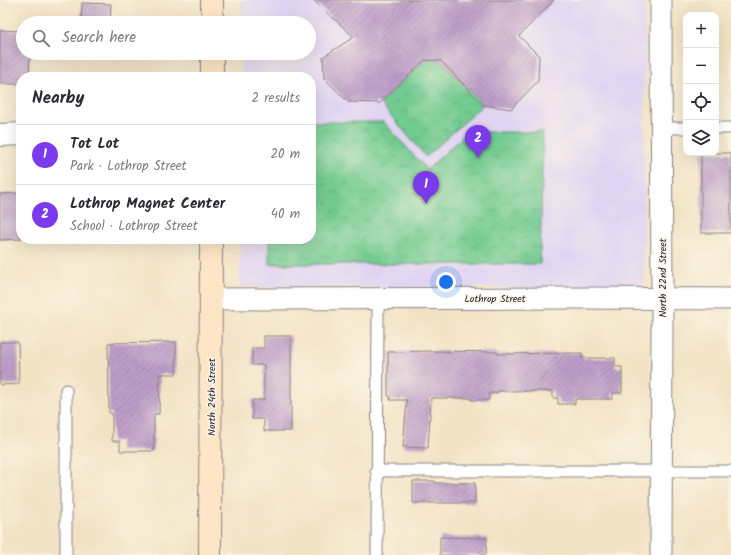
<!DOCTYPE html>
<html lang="en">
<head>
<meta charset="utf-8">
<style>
	body { margin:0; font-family:Kalam,sans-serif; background:#f2f2f3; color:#2b2b33 }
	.controls { position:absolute; right:12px; top:12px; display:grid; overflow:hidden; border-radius:8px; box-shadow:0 4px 16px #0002 }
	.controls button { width:36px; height:36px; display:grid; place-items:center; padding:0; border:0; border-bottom:1px solid #e1e1e2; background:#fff; color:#2b2b33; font:20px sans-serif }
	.you { position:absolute; left:446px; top:282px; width:14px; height:14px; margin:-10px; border:3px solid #fff; border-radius:50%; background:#1a73e8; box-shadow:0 0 0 6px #1a73e833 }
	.badge { display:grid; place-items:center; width:26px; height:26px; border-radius:50%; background:#7c3aed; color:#fff; font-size:13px; font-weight:700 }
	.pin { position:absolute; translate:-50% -33px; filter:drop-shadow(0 1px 2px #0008) }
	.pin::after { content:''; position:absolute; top:21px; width:14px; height:12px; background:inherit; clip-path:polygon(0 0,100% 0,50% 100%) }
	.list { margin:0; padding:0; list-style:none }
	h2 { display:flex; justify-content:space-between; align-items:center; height:52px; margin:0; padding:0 16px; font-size:17px }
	h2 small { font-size:13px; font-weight:400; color:#7c7c81 }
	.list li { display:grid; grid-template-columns:26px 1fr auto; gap:12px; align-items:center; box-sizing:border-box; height:60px; padding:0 16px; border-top:1px solid #e1e1e2 }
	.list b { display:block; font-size:15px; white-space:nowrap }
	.list p { margin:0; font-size:13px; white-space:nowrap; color:#7c7c81 }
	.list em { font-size:13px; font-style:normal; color:#7c7c81 }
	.icon { flex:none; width:22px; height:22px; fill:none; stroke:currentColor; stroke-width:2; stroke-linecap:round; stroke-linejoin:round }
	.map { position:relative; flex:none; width:731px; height:555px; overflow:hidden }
	.search { position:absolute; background:#fff; box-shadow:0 4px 16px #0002; left:16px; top:16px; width:300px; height:44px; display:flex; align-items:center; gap:10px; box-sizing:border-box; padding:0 14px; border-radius:22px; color:#7c7c81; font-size:15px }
	.panel { position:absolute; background:#fff; box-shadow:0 4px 16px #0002; left:16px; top:72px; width:300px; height:172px; border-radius:16px }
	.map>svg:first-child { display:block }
</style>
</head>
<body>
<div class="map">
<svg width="731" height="555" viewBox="0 0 731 555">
	<defs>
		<pattern id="park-crowns" width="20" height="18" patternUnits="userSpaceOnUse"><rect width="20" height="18" fill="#72cb91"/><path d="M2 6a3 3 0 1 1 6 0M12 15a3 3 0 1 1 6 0" fill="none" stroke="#62ae7e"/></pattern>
		<pattern id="building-hatch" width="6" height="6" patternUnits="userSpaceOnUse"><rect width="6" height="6" fill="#bd9ec9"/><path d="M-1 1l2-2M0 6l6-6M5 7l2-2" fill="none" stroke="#9980a4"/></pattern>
	</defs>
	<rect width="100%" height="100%" fill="#fcf5e5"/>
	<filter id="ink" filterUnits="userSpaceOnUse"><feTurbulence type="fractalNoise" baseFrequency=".025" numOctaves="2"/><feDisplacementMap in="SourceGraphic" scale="8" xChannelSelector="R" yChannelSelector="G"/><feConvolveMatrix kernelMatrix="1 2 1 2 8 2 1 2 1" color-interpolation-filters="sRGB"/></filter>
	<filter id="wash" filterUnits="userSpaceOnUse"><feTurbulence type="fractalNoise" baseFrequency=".012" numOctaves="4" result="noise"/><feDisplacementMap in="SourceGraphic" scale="16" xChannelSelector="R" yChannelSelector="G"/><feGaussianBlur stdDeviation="0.9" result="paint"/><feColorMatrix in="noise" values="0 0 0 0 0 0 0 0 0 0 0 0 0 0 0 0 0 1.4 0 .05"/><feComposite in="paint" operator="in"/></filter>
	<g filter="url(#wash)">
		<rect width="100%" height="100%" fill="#f2e3c5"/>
		<!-- built -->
		<path fill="#e1d4f3" d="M241,0H645L644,288L240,287V239H311V77H241V53H309V23H241Z"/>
		<!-- park -->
		<path fill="url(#park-crowns)" stroke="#4a7666" d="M425,60L441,61L483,105L426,157L380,103Z
			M311,122H384L427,170L467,132H543L540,264H269V239H311Z"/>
		<g id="blocks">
			<!-- building -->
			<path fill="url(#building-hatch)" d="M313,0H554L519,36L539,56L538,81L511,109L483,105L441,61L425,60L380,103L348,102L324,78L323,57L354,37Z
				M82,3L111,4L110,23H81Z
				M0,30L23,31V53H30L29,76L21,77V84H0Z
				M701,153H731V233H701Z
				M21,193V239L0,240V194Z
				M264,336H291V431H264V419H252V400H264V365H252V348H264Z
				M0,342H18L19,384L0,385Z
				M176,342V374H160L159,414H154V451H120V441H112V413H109L108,343Z
				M430,351L497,352V354L582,353V358H615V367H622V393H613V399H575V404H558V398H553V391H497V393H489V400H471V398H431L428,448L403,447L407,400H390V396H388V352Z
				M413,481H435V483H475V503H413Z
				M440,537L487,538L486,555H440Z"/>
		</g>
	</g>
	<g filter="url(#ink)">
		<use href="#blocks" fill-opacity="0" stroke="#8a8280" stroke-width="1"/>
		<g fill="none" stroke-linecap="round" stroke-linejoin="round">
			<!-- service casing -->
			<g stroke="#8a8280" stroke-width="13">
				<path id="service" d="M662,128H686
					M716,128H731
					M376,471H731
					M66,555V390
					M377,555L378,299"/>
			</g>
			<!-- minor casing -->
			<g stroke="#8a8280" stroke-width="23">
				<path id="minor" d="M211,299L585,298L731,299
					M661,555L662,324L661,0"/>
			</g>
			<!-- tertiary casing -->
			<g stroke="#8a8280" stroke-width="24">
				<path id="tertiary" d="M0,135L21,134"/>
			</g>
			<!-- secondary casing -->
			<g stroke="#8a8280" stroke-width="24">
				<path id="secondary" d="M212,23V0
					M212,77V53
					M210,555L211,239"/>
			</g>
			<!-- service -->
			<use href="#service" stroke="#fff" stroke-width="11"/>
			<!-- minor -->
			<use href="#minor" stroke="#fff" stroke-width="21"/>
			<!-- tertiary -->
			<use href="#tertiary" stroke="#fff" stroke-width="22"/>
			<!-- secondary -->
			<use href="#secondary" stroke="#fde5c5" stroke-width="22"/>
		</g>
	</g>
	<g text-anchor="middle" stroke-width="3" stroke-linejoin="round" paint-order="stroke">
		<!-- street labels -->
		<g font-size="10" fill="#22223b" stroke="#fcf5e5">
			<text transform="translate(662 278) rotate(-90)" y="4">North 22nd Street</text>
			<text x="495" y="302">Lothrop Street</text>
			<text transform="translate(211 397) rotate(-90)" y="4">North 24th Street</text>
		</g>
	</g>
</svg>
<div class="controls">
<button>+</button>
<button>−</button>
<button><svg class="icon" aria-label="locate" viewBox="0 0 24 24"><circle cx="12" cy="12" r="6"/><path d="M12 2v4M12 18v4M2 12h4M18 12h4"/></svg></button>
<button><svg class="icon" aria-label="layers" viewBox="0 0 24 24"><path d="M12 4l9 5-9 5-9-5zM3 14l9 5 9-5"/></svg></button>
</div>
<div class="you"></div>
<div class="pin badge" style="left:426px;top:204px">1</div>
<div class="pin badge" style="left:478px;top:158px">2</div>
<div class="search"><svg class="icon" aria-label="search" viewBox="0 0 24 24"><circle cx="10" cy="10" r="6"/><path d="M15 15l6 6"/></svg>Search here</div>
<section class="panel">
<h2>Nearby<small>2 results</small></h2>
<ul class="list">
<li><span class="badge">1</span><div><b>Tot Lot</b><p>Park · Lothrop Street</p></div><em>20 m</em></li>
<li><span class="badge">2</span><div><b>Lothrop Magnet Center</b><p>School · Lothrop Street</p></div><em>40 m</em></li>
</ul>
</section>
</div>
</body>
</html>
